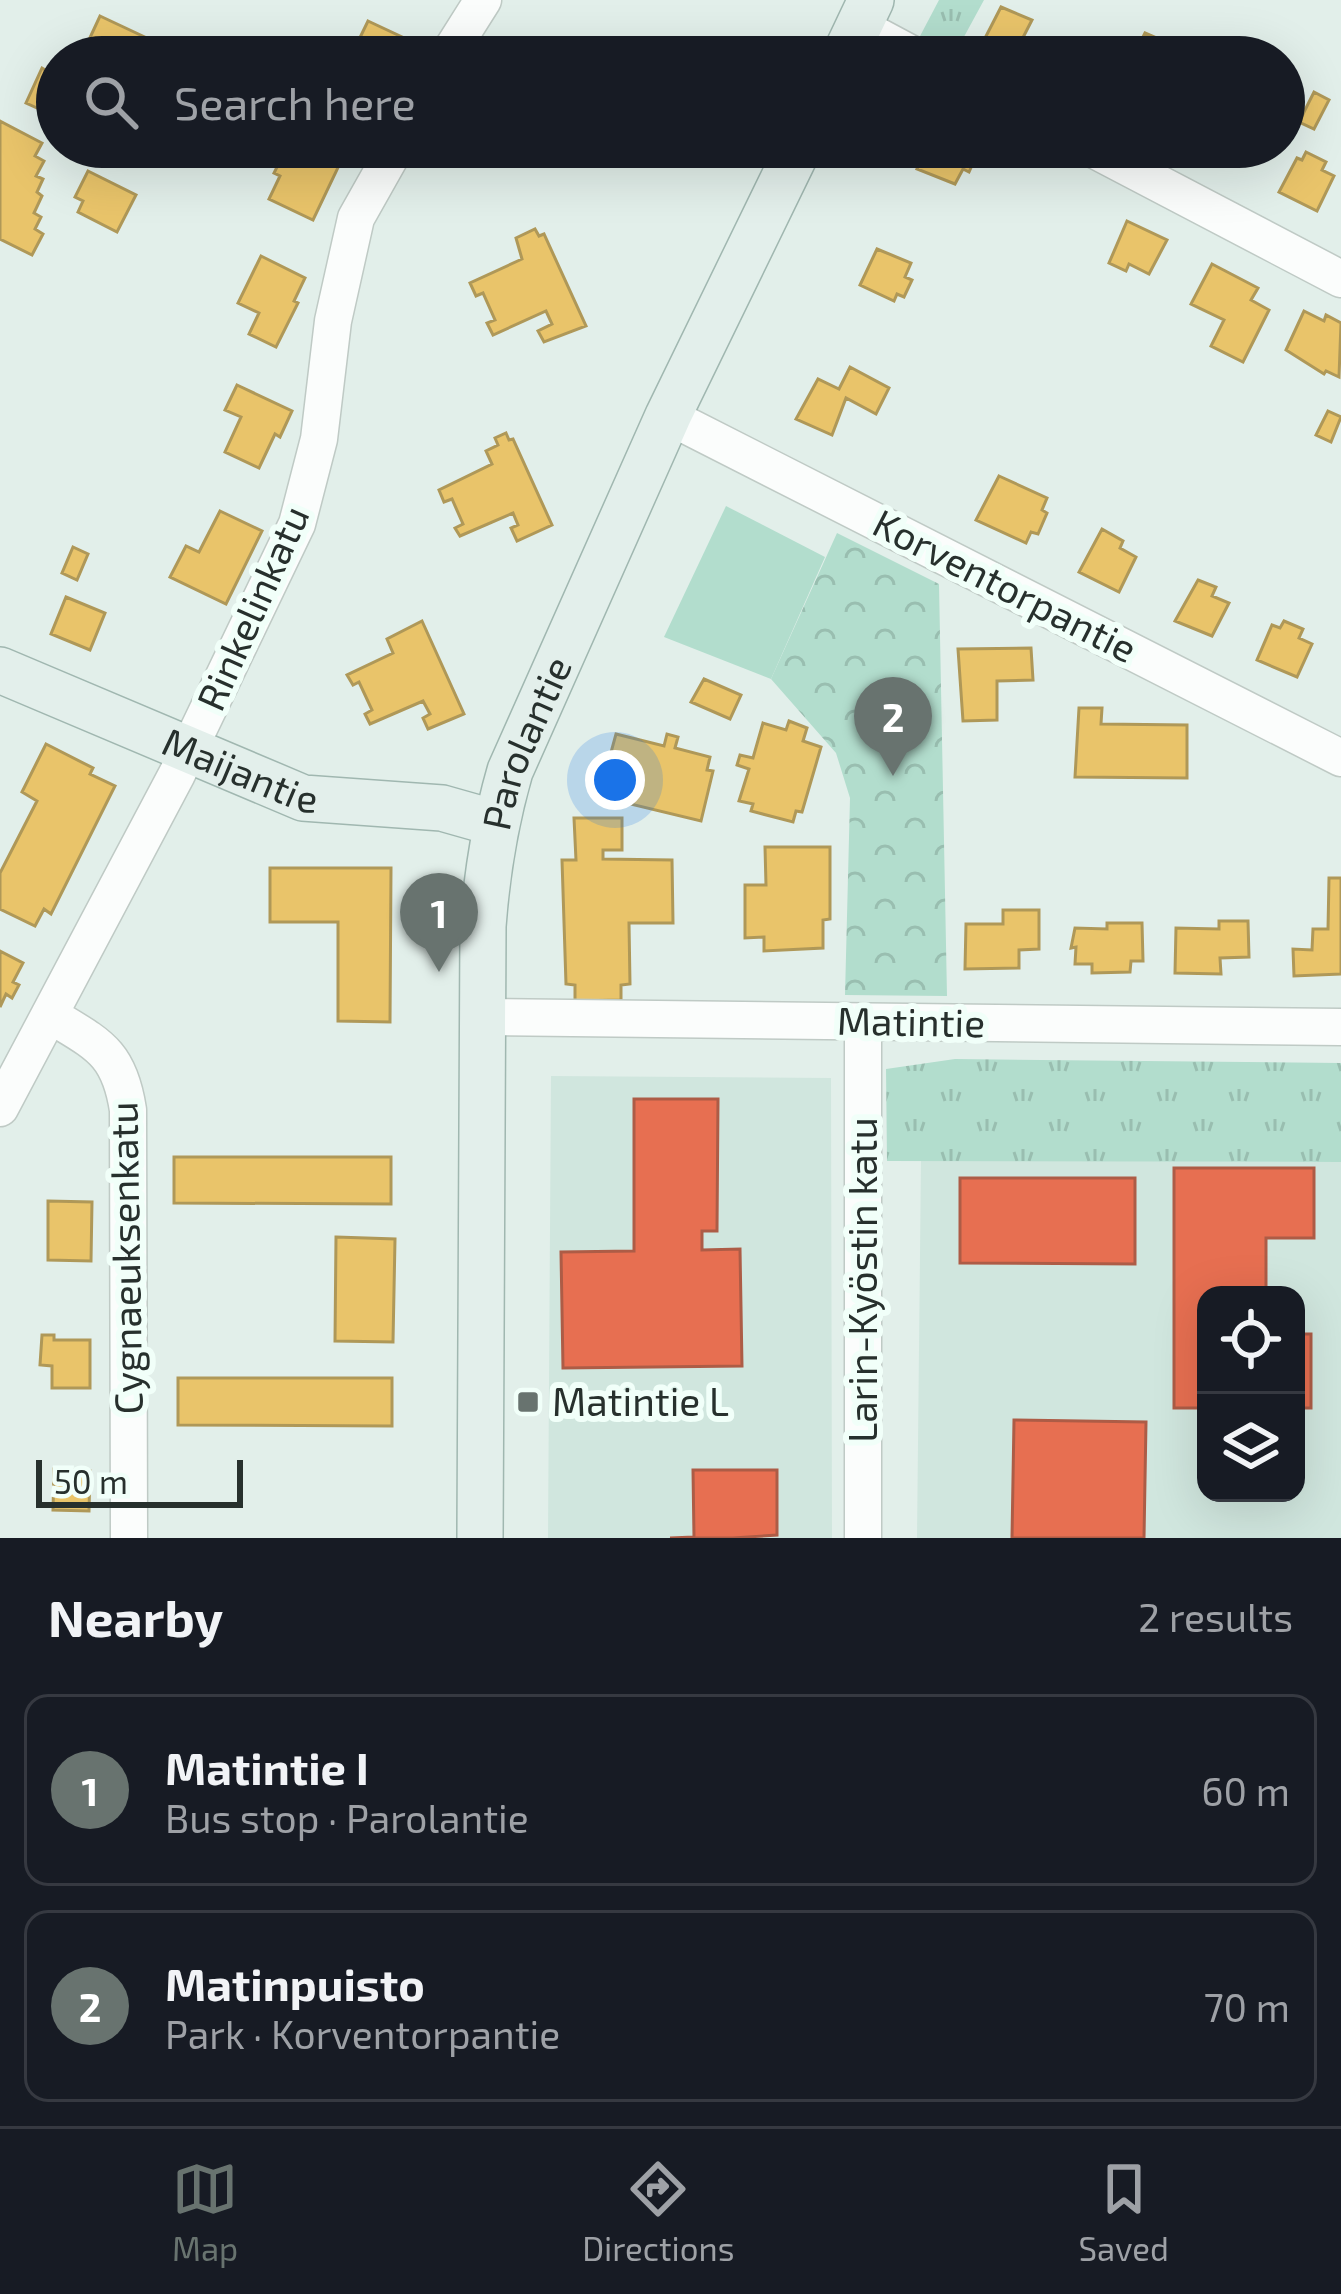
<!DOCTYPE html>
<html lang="en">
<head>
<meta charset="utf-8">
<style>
	body { margin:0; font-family:"Exo 2",sans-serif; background:#20242c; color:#f1f3f6 }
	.controls { position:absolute; right:36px; bottom:36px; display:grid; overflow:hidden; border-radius:24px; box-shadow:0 12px 48px #0002 }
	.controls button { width:108px; height:108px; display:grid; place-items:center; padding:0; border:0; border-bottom:3px solid #363941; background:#171b24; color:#f1f3f6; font:60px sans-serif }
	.scale { position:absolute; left:36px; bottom:30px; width:207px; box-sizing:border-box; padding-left:12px; border:6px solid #27302d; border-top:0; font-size:33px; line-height:42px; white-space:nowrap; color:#27302d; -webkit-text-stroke:9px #f1fff9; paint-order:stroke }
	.you { position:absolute; left:615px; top:780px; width:42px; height:42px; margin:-30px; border:9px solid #fff; border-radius:50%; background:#1a73e8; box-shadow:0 0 0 18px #1a73e833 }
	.badge { display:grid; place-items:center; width:78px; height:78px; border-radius:50%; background:#68736f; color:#fff; font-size:39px; font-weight:700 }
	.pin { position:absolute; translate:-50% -99px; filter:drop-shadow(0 3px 6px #0008) }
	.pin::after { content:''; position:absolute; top:63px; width:42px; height:36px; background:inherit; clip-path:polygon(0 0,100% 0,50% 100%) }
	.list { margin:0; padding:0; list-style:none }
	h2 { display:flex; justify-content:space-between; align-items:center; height:156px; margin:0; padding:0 48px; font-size:51px }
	h2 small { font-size:39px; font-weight:400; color:#9ea1a6 }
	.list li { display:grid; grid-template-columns:78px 1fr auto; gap:36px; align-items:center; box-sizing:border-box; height:192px; margin:0 24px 24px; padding:0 24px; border:3px solid #363941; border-radius:24px }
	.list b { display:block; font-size:45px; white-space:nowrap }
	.list p { margin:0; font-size:39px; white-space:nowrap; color:#9ea1a6 }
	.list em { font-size:39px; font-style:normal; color:#9ea1a6 }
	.icon { flex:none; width:66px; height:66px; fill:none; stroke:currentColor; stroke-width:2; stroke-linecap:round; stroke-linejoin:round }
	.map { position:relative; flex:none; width:1341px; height:1538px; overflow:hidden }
	.search { position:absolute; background:#171b24; box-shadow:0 12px 48px #0002; left:36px; right:36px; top:36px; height:132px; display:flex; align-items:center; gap:30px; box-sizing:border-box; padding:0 42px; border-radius:66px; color:#9ea1a6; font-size:45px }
	.sheet { height:588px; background:#171b24 }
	nav { display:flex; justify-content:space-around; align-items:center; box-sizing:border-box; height:168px; border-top:3px solid #363941; background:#171b24; font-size:33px; color:#9ea1a6 }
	nav a { display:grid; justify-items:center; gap:6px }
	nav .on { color:#68736f }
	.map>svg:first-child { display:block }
</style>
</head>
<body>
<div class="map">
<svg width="1341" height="1538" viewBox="0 0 1341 1538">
	<defs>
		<pattern id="grass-tufts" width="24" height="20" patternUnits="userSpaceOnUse" patternTransform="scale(3)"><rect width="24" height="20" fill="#b2ddcd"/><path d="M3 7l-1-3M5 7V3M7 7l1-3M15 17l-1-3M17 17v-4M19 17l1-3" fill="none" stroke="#99beb0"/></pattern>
		<pattern id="forest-crowns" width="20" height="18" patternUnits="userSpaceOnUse" patternTransform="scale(3)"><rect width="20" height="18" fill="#b2ddcd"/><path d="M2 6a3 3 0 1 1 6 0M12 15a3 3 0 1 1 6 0" fill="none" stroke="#99beb0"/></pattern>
	</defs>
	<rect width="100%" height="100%" fill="#e2efea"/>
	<!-- built -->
	<path fill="#d0e6de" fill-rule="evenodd" d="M551,1076L831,1078L832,1538H548Z
		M921,1160L1341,1162V1538H917ZM1206,1295H1296V1493H1206Z"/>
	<!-- grass -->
	<path fill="url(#grass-tufts)" d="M939,0H984L959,46L980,57H933L919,38Z
		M955,1059L1341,1063V1162L887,1161L886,1069Z"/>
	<!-- forest -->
	<path fill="url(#forest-crowns)" d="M837,533L939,584L947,996L845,995L850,798L836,753L771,679Z"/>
	<!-- pitch -->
	<path fill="#b2ddcd" d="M726,506L825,557L771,679L664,637Z"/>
	<!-- homes -->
	<path fill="#e9c46a" stroke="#af9858" stroke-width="3" d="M1001,7L1032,20L1013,57L982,44Z
		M100,16L168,48L164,57H81Z
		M368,21L402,37L393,57H332L339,43L354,50Z
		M1145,33L1166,42L1160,57H1133Z
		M53,64L57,65V117L26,103L42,68L49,72Z
		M1314,92L1329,100L1314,129L1299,122Z
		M0,121L42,143L35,156L44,161L36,176L43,179L37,192L42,196L34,213L41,217L35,229L43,234L32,255L0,239Z
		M287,147H329L344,155L313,220L269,199L280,176L274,173Z
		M928,147H973L978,152L969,172L963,169L955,184L917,169Z
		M1306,152L1326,162L1322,170L1334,176L1317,211L1279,192L1297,158L1302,160Z
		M88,171L136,195L117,232L78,212L83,201L75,197Z
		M1127,221L1167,240L1149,274L1129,264L1126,271L1109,263Z
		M535,229L539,236L544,234L586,326L544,342L538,331L552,324L546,311L493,335L487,323L495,320L483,293L476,296L470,283L522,259L516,238Z
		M877,249L911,263L905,277L912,280L904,297L897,294L894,301L860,285Z
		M261,256L305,278L294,301L298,303L276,347L249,334L259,313L238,303Z
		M1212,264L1258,288L1251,300L1269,310L1243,362L1211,346L1224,320L1191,304Z
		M1304,311L1324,321L1326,315L1341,323L1339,377L1326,371L1324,374L1286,350Z
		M850,367L889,388L876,414L846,398L832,435L796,419L818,379L839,389Z
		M237,385L292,411L280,437L275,434L259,468L225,452L241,417L225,410Z
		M1328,411L1341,417L1331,442L1316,435Z
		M506,433L509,440L513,439L552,525L517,541L511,528L518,525L513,513L460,536L455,528L463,524L452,499L444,502L439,490L492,464L486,451L498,445L495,438Z
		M999,476L1047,498L1042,510L1047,513L1038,534L1031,532L1026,543L976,520Z
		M220,511L262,531L226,604L170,577L186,546L199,552Z
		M1102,529L1123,541L1120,548L1136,557L1119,592L1079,572Z
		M73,547L88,554L77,580L62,573Z
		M1198,580L1216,587L1212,596L1229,603L1212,636L1175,621Z
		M66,597L105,613L90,650L51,634Z
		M422,621L464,714L428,729L423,718L430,714L423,701L370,724L365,714L372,710L359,682L353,685L347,675L393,653L387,639Z
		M1284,621L1303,629L1299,638L1312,644L1297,677L1257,660L1272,625L1280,628Z
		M1031,648L1033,680L997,681V720L963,721L958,649Z
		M704,679L741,695L730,719L691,702Z
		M1079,708H1102L1101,724L1187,725V778L1075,777Z
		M789,721L807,728L803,741L821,747L802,812L796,811L793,822L751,811L753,804L739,801L749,769L737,765L740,755L753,758L763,723L786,730Z
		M616,734L664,746L667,734L678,737L675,748L710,757L707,770L713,771L701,821L622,802L627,782L604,778Z
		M46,744L93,768L90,774L115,786L51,914L44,909L35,926L0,909V873L37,801L22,792Z
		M574,818H622V850H603V859L672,860L673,923H629L630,984L621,985V1000L575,1001V985L566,984L562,860H576Z
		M765,847H830V919L823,920V948L764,951V937L745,938V885H766Z
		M270,868H391L390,1022L338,1021V922H270Z
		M1329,878H1341V974L1294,976L1293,949L1312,950L1313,929H1328Z
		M1003,910H1039V949L1019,950V968L965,969L966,924H1003Z
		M1219,921H1248L1249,957L1220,958L1221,974L1175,973L1176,928L1219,929Z
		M1107,923H1142L1143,961H1131L1130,972L1092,973V964H1075L1076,947L1071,948L1075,928L1107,929Z
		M0,951L23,963L13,982L19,985L12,998L6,994L0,1007Z
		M174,1157H391V1204L174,1203Z
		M48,1201L92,1202L91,1261L48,1260Z
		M336,1237L395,1239L393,1342L335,1341Z
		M42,1335H54V1340H90V1388H52V1366L40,1365Z
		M178,1378H392V1426L178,1425Z
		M54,1469L90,1471L89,1511L53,1510Z"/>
	<!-- shops -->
	<path fill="#e76f51" stroke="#ad5c46" stroke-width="3" d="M634,1099H718L717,1231H702V1250L740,1249L742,1366L563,1368L561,1252L634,1251Z
		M1174,1168H1314V1238H1266V1295H1206V1408H1174Z
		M960,1178H1135V1264L960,1263Z
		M1296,1334H1311V1408H1296Z
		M1014,1420L1146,1422L1144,1538H1012Z
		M693,1470H777V1535L733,1538H670L694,1537Z"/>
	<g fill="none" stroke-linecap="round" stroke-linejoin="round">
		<!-- minor casing -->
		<g stroke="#bfcac5" stroke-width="39">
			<path id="minor" d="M859,26L917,57
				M447,57L483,0
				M1089,147L1341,279
				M668,416L1341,758
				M50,1015C97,1044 119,1051 128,1110L129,1538
				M482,1017L1341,1027
				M863,1022V1538
				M0,1108L177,774L297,524L319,439L333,321L356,218L396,147"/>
		</g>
		<!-- major casing -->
		<g stroke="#a0b7b0" stroke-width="48">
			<g id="major">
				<path d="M844,57L871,0"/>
				<path id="s1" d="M0,670L303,798L442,808L495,823"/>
				<path id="s2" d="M480,1538L483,926C487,872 495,823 510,771L668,416L799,147"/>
			</g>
		</g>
		<!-- minor -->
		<use href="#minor" stroke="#fbfdfc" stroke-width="36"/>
		<!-- major -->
		<use href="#major" stroke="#e3efeb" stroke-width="45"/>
	</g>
	<!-- markers -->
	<rect fill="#68736f" stroke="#f1fff9" stroke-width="4.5" x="516" y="1390" width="24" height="24" rx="6"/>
	<g text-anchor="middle" stroke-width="12" stroke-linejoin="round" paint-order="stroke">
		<!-- street labels -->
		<g font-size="39" fill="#27302d" stroke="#f1fff9">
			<text transform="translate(1005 586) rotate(27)" y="14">Korventorpantie</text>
			<text transform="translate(253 608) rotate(-66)" y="14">Rinkelinkatu</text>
			<text dy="14" stroke="none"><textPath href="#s2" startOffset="801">Parolantie</textPath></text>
			<text dy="14" stroke="none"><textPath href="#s1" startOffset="261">Maijantie</textPath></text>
			<text transform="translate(911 1022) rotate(1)" y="14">Matintie</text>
			<text transform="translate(126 1258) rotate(-91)" y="14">Cygnaeuksenkatu</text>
			<text transform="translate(863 1280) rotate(-90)" y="14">Larin-Kyöstin katu</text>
		</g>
		<!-- poi labels -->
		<g font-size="39" fill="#27302d" stroke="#f1fff9" text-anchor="start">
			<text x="552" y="1416">Matintie L</text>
		</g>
	</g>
</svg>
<div class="controls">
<button><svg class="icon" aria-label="locate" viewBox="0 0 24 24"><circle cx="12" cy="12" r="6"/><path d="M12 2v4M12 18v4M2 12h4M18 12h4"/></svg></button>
<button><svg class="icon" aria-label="layers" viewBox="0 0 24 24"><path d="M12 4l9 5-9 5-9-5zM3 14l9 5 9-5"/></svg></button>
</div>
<div class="scale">50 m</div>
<div class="you"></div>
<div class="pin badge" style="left:439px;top:972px">1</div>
<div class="pin badge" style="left:893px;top:776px">2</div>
<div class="search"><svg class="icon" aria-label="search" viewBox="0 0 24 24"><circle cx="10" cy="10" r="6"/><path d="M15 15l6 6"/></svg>Search here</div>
</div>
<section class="sheet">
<h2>Nearby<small>2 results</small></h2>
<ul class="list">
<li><span class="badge">1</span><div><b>Matintie I</b><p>Bus stop · Parolantie</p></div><em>60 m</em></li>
<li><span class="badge">2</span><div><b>Matinpuisto</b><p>Park · Korventorpantie</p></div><em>70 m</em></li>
</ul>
</section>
<nav>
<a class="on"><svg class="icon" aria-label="map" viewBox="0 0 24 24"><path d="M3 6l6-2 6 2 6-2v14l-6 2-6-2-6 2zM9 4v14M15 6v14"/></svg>Map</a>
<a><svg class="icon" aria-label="directions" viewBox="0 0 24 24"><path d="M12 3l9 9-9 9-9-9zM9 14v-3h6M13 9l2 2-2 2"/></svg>Directions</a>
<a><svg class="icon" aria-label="saved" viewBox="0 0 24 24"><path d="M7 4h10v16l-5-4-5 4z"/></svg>Saved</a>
</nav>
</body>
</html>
